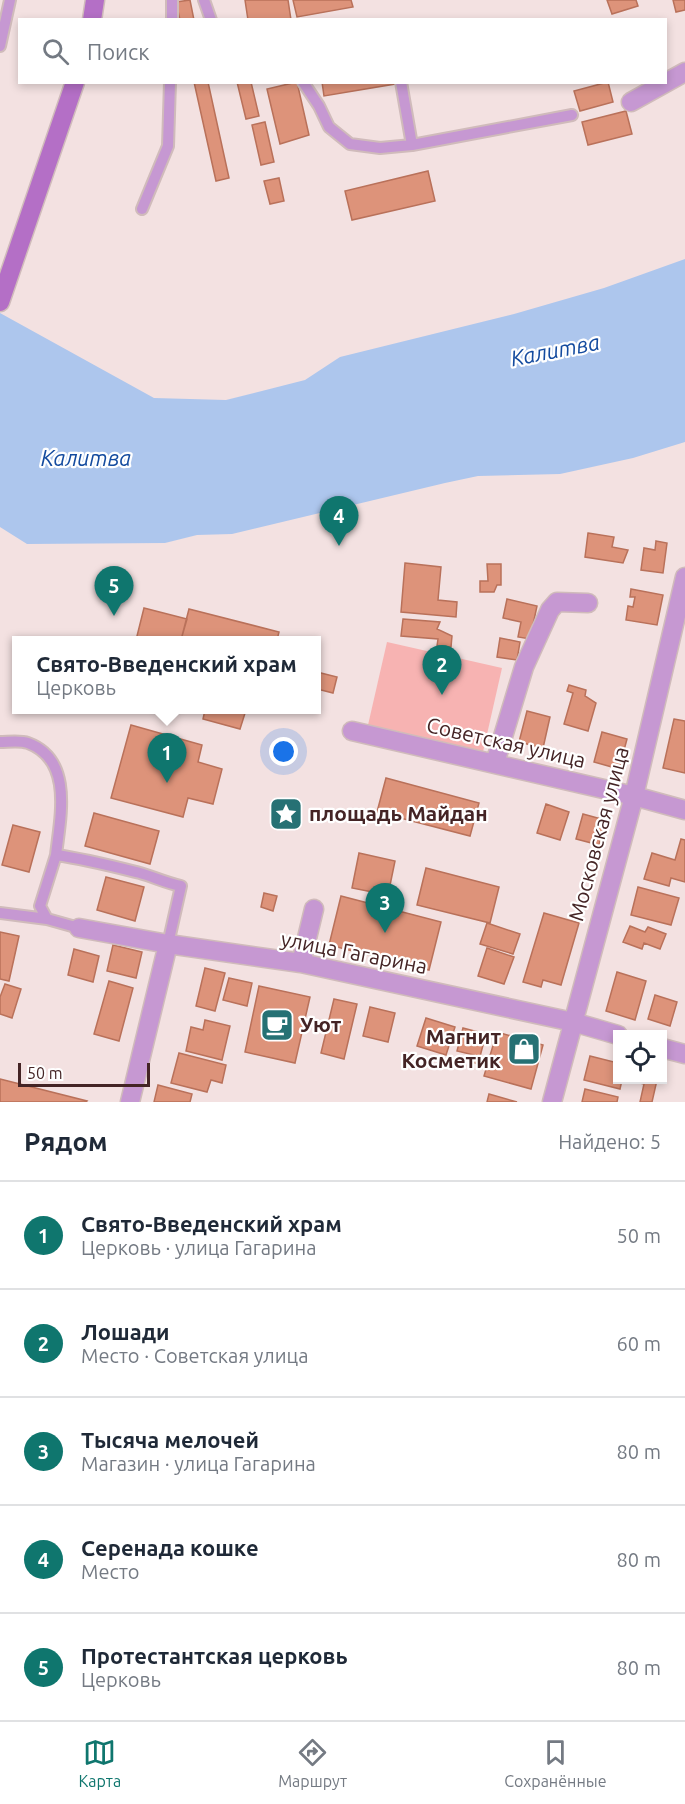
<!DOCTYPE html>
<html lang="ru">
<head>
<meta charset="utf-8">
<style>
	body { margin:0; font-family:Ubuntu,sans-serif; background:#f2f2f3; color:#1f2937 }
	.controls { position:absolute; right:18px; bottom:18px; display:grid; overflow:hidden; border-radius:0px; box-shadow:0 3px 9px #0003 }
	.controls button { width:54px; height:54px; display:grid; place-items:center; padding:0; border:0; border-bottom:2px solid #e0e1e3; background:#fff; color:#1f2937; font:30px sans-serif }
	.scale { position:absolute; left:18px; bottom:15px; width:132px; box-sizing:border-box; padding-left:6px; border:3px solid #442425; border-top:0; font-size:16px; line-height:21px; white-space:nowrap; color:#442425; -webkit-text-stroke:4px #fff; paint-order:stroke }
	.you { position:absolute; left:284px; top:752px; width:21px; height:21px; margin:-15px; border:4px solid #fff; border-radius:50%; background:#1a73e8; box-shadow:0 0 0 9px #1a73e833 }
	.badge { display:grid; place-items:center; width:39px; height:39px; border-radius:50%; background:#0f766e; color:#fff; font-size:20px; font-weight:700 }
	.pin { position:absolute; translate:-50% -50px; filter:drop-shadow(0 2px 3px #0008) }
	.pin::after { content:''; position:absolute; top:32px; width:21px; height:18px; background:inherit; clip-path:polygon(0 0,100% 0,50% 100%) }
	.popup { position:absolute; left:12px; top:636px; width:309px; height:78px; box-sizing:border-box; display:grid; place-content:center; border-radius:0px; background:#fff; filter:drop-shadow(0 2px 4px #0005); font-size:20px; white-space:nowrap; color:#747a83 }
	.popup b { font-size:22px; color:#1f2937 }
	.popup::after { content:''; position:absolute; left:50%; top:100%; margin-left:-12px; border:12px solid transparent; border-top-color:#fff }
	.list { margin:0; padding:0; list-style:none }
	h2 { display:flex; justify-content:space-between; align-items:center; height:78px; margin:0; padding:0 24px; font-size:26px }
	h2 small { font-size:20px; font-weight:400; color:#747a83 }
	.list li { display:grid; grid-template-columns:39px 1fr auto; gap:18px; align-items:center; box-sizing:border-box; height:108px; padding:0 24px; border-top:2px solid #e0e1e3 }
	.list b { display:block; font-size:22px; white-space:nowrap }
	.list p { margin:0; font-size:20px; white-space:nowrap; color:#747a83 }
	.list em { font-size:20px; font-style:normal; color:#747a83 }
	.icon { flex:none; width:33px; height:33px; fill:none; stroke:currentColor; stroke-width:2; stroke-linecap:round; stroke-linejoin:round }
	.map { position:relative; flex:none; width:685px; height:1102px; overflow:hidden }
	.search { position:absolute; background:#fff; box-shadow:0 3px 9px #0003; left:18px; right:18px; top:18px; height:66px; display:flex; align-items:center; gap:15px; box-sizing:border-box; padding:0 21px; border-radius:0px; color:#747a83; font-size:22px }
	.sheet { height:618px; background:#fff }
	nav { display:flex; justify-content:space-around; align-items:center; box-sizing:border-box; height:84px; border-top:2px solid #e0e1e3; background:#fff; font-size:16px; color:#747a83 }
	nav a { display:grid; justify-items:center; gap:3px }
	nav .on { color:#0f766e }
	.map>svg:first-child { display:block }
</style>
</head>
<body>
<div class="map">
<svg width="685" height="1102" viewBox="0 0 685 1102">
	<rect width="100%" height="100%" fill="#f3e1e1"/>
	<!-- green -->
	<path fill="#f7b3b2" d="M387,642L502,668L483,752L368,725Z"/>
	<!-- water -->
	<path fill="#adc6ed" d="M685,259V442L633,458L560,474L478,476L445,483L232,534L197,535L165,543L27,544L0,527V313L154,398L226,400L305,380L340,357L514,314L604,288Z"/>
	<!-- building -->
	<path fill="#dd937a" stroke="#b9715a" stroke-width="1.5" d="M190,0L194,20H180L176,2Z
		M245,0H288L291,20H248Z
		M293,0H351L353,7L297,17Z
		M607,0H636L638,6L612,14Z
		M673,0H685V10L676,12Z
		M194,82H208L229,178L216,181Z
		M237,82H251L259,116L246,119Z
		M297,82L309,135L280,144L267,89Z
		M322,82H395V84L324,96Z
		M608,82L613,102L580,111L574,91Z
		M626,111L632,134L588,145L582,122Z
		M265,122L274,162L261,165L252,125Z
		M428,171L435,201L352,220L345,191Z
		M279,178L284,201L270,204L264,181Z
		M588,533L614,537L612,547L628,550L623,563L585,557Z
		M656,541L667,543L663,573L641,570L644,548L655,550Z
		M405,563L441,567L438,600L457,602L456,617L401,612Z
		M487,564H501V585H497L494,592H480V581H488Z
		M631,589L663,595L657,625L626,620L628,606L633,607L635,597H630Z
		M507,599L537,606L530,639L518,637L521,622L503,618Z
		M144,608L187,619L181,640H136Z
		M189,609L279,632L277,640H181Z
		M403,619L440,622L437,629L452,636L451,647L437,646L438,639L401,636Z
		M500,638L520,642L517,660L497,657Z
		M317,672L337,677L333,693L317,689Z
		M569,685L586,690L585,696L596,703L588,731L564,724L573,693L567,691Z
		M205,710H246L240,729L203,719Z
		M527,711L550,717L543,748L519,742Z
		M674,719L685,721V773L663,768Z
		M131,725L202,745L198,762L222,769L213,804L188,798L183,817L111,798Z
		M602,732L627,739L619,769L594,762Z
		M386,778L479,803L470,836L377,812Z
		M546,804L569,812L560,840L537,833Z
		M94,813L159,831L150,864L85,846Z
		M583,814L605,820L599,845L576,839Z
		M13,825L40,832L29,872L2,865Z
		M681,839L685,840V882L671,878L669,886L644,879L652,853L675,860Z
		M359,853L395,861L388,895L352,888Z
		M426,868L499,887L490,923L417,905Z
		M106,877L144,887L135,921L97,910Z
		M638,887L679,898L671,925L631,915Z
		M264,893L277,896L273,911L261,907Z
		M341,896L441,922L429,970L329,945Z
		M544,913L579,923L561,985L543,980L541,987L523,982Z
		M487,923L520,934L513,954L480,944Z
		M630,926L645,932L648,927L666,934L660,949L644,943L642,949L623,942Z
		M0,932L19,936L9,981L0,979Z
		M113,945L142,952L136,978L107,971Z
		M487,948L514,957L504,984L478,976Z
		M74,949L99,956L93,982L68,975Z
		M205,968L225,973L215,1011L196,1006Z
		M617,972L646,981L635,1020L606,1011Z
		M229,978L252,983L247,1006L223,1000Z
		M109,981L133,988L119,1041L94,1034Z
		M5,984L21,989L12,1018L0,1014V997Z
		M259,986L310,997L295,1063L245,1052Z
		M655,995L677,1002L670,1026L648,1019Z
		M334,999L357,1004L344,1059L321,1053Z
		M370,1007L395,1013L388,1042L363,1036Z
		M426,1018L455,1027L446,1055L417,1046Z
		M205,1020L230,1026L222,1060L186,1051L191,1027L203,1030Z
		M463,1028L486,1034L478,1064L472,1062L474,1055L457,1051Z
		M497,1032L543,1045L531,1089L484,1076Z
		M179,1053L226,1065L222,1083L211,1080L207,1092L171,1083Z
		M590,1056L618,1063V1080H622L620,1089L584,1080Z
		M0,1079L87,1101L86,1102H0Z
		M628,1080H657L652,1102H640L644,1084Z
		M158,1085L192,1094L190,1102H154Z
		M585,1089L618,1097L617,1102H582Z
		M489,1094L517,1102H487Z"/>
	<g fill="none" stroke-linecap="round" stroke-linejoin="round">
		<!-- lane casing -->
		<g stroke="#d0bbbb" stroke-width="14">
			<path id="lane" d="M204,0L211,20
				M172,20V0
				M0,46L10,0
				M303,82L319,106L329,127L350,144L380,148L412,145L572,115
				M401,82L412,145
				M142,209L168,146L170,82
				M0,742C8,742 20,740 28,743C74,760 60,818 56,855C85,859 112,866 140,873C154,877 166,883 181,886L168,944
				M56,855L40,906L47,919L79,928
				M0,913L47,919"/>
		</g>
		<!-- street casing -->
		<g stroke="#d0bbbb" stroke-width="21">
			<path id="street" d="M631,102L685,72
				M352,731L634,796L685,810
				M495,763L524,667L550,610L557,602L588,603
				M79,928L168,944L301,963L573,1022L618,1035
				M301,963L314,909
				M662,1048L685,1054
				M130,1102L168,944
				M552,1102L634,796L685,577"/>
		</g>
		<!-- secondary casing -->
		<g stroke="#d0bbbb" stroke-width="21">
			<path id="secondary" d="M92,20L95,0
				M0,302L75,82"/>
		</g>
		<!-- lane -->
		<use href="#lane" stroke="#c698d2" stroke-width="10"/>
		<!-- street -->
		<use href="#street" stroke="#c698d2" stroke-width="18"/>
		<!-- secondary -->
		<use href="#secondary" stroke="#b46fc6" stroke-width="18"/>
	</g>
	<!-- icons -->
	<defs>
		<g id="sight-square" transform="scale(1.725)"><rect x="-9" y="-9" width="18" height="18" rx="4" fill="#267174" stroke="#fff"/><path d="M0-6L1.8-2.2L6-1.7L2.9 1.2L3.7 5.4L0 3.3L-3.7 5.4L-2.9 1.2L-6-1.7L-1.8-2.2Z" fill="#fff"/></g>
		<g id="cafe-square" transform="scale(1.725)"><rect x="-9" y="-9" width="18" height="18" rx="4" fill="#267174" stroke="#fff"/><path d="M-5.5-4.5H6V0H3Q3 3.5 0 3.5H-2.5Q-5.5 3.5-5.5 0ZM3-3.2v2h1.7v-2ZM-6 4.5H4V6H-6Z" fill="#fff"/></g>
		<g id="shop-square" transform="scale(1.725)"><rect x="-9" y="-9" width="18" height="18" rx="4" fill="#267174" stroke="#fff"/><path d="M-5-2.5h2.3a2.7 3.5 0 0 1 5.4 0H5L5.5 6h-11ZM-1.5-2.5h3a1.5 2.3 0 0 0-3 0Z" fill="#fff"/></g>
	</defs>
	<g fill-rule="evenodd">
		<use href="#sight-square" x="286" y="814"/>
		<use href="#cafe-square" x="277" y="1025"/>
		<use href="#shop-square" x="524" y="1049"/>
	</g>
	<g text-anchor="middle" stroke-width="4.5" stroke-linejoin="round" paint-order="stroke">
		<!-- street labels -->
		<g font-size="21" fill="#442425" stroke="#fff">
			<text transform="translate(506 743) rotate(13)" y="7">Советская улица</text>
			<text transform="translate(599 834) rotate(-75)" y="7">Московская улица</text>
			<text transform="translate(354 953) rotate(11)" y="7">улица Гагарина</text>
		</g>
		<!-- poi labels -->
		<g font-size="21" font-weight="bold" fill="#442425" stroke="#fff" text-anchor="start">
			<text x="309" y="821">площадь Майдан</text>
			<text x="300" y="1032">Уют</text>
			<text x="501" y="1044" text-anchor="end">Магнит<tspan x="501" dy="24">Косметик</tspan></text>
		</g>
		<!-- water labels -->
		<g font-size="22" font-style="italic" fill="#144b9f" stroke="#fff">
			<text transform="translate(555 350) rotate(-11)" y="8">Калитва</text>
			<text x="86" y="466">Калитва</text>
		</g>
	</g>
</svg>
<div class="controls">
<button><svg class="icon" aria-label="locate" viewBox="0 0 24 24"><circle cx="12" cy="12" r="6"/><path d="M12 2v4M12 18v4M2 12h4M18 12h4"/></svg></button>
</div>
<div class="scale">50 m</div>
<div class="you"></div>
<div class="pin badge" style="left:167px;top:783px">1</div>
<div class="popup"><b>Свято-Введенский храм</b>Церковь</div>
<div class="pin badge" style="left:442px;top:695px">2</div>
<div class="pin badge" style="left:385px;top:933px">3</div>
<div class="pin badge" style="left:339px;top:546px">4</div>
<div class="pin badge" style="left:114px;top:616px">5</div>
<div class="search"><svg class="icon" aria-label="search" viewBox="0 0 24 24"><circle cx="10" cy="10" r="6"/><path d="M15 15l6 6"/></svg>Поиск</div>
</div>
<section class="sheet">
<h2>Рядом<small>Найдено: 5</small></h2>
<ul class="list">
<li><span class="badge">1</span><div><b>Свято-Введенский храм</b><p>Церковь · улица Гагарина</p></div><em>50 m</em></li>
<li><span class="badge">2</span><div><b>Лошади</b><p>Место · Советская улица</p></div><em>60 m</em></li>
<li><span class="badge">3</span><div><b>Тысяча мелочей</b><p>Магазин · улица Гагарина</p></div><em>80 m</em></li>
<li><span class="badge">4</span><div><b>Серенада кошке</b><p>Место</p></div><em>80 m</em></li>
<li><span class="badge">5</span><div><b>Протестантская церковь</b><p>Церковь</p></div><em>80 m</em></li>
</ul>
</section>
<nav>
<a class="on"><svg class="icon" aria-label="map" viewBox="0 0 24 24"><path d="M3 6l6-2 6 2 6-2v14l-6 2-6-2-6 2zM9 4v14M15 6v14"/></svg>Карта</a>
<a><svg class="icon" aria-label="directions" viewBox="0 0 24 24"><path d="M12 3l9 9-9 9-9-9zM9 14v-3h6M13 9l2 2-2 2"/></svg>Маршрут</a>
<a><svg class="icon" aria-label="saved" viewBox="0 0 24 24"><path d="M7 4h10v16l-5-4-5 4z"/></svg>Сохранённые</a>
</nav>
</body>
</html>
